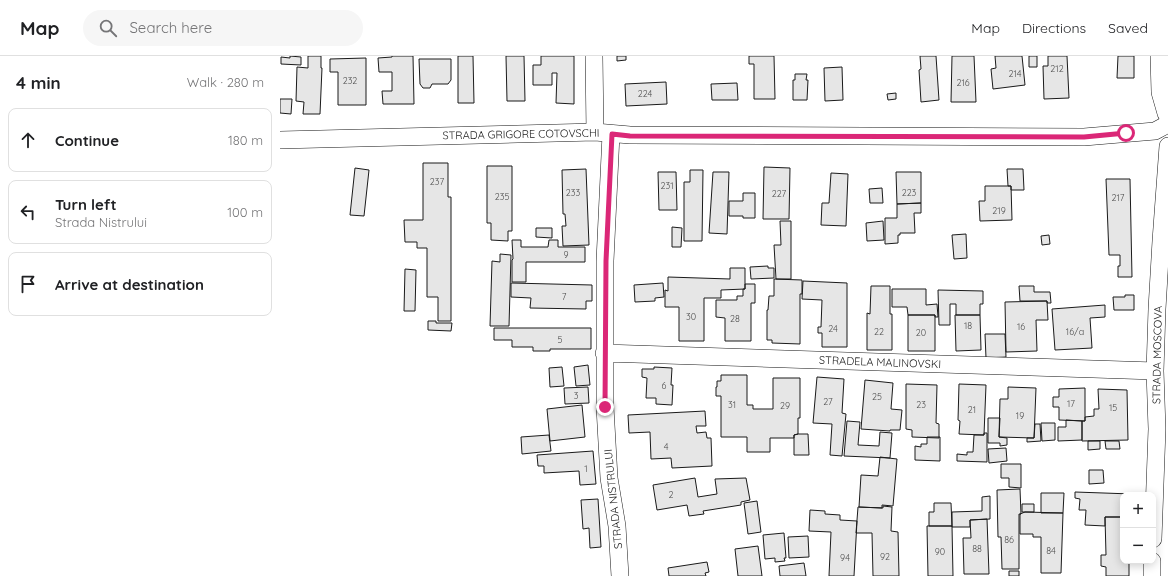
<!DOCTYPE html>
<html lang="en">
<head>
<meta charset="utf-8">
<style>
	body { margin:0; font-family:Quicksand,sans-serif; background:#f6f6f6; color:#202124 }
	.controls { position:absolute; right:12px; bottom:12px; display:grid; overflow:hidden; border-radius:8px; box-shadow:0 2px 10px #0003 }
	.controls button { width:36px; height:36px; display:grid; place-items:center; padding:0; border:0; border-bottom:1px solid #e0e0e0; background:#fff; color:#202124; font:20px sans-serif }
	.stop { position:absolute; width:12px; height:12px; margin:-9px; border:3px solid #db2777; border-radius:50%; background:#fff }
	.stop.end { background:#db2777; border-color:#fff; box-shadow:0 1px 4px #0008 }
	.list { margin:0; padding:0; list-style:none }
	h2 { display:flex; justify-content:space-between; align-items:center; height:52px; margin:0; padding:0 16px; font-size:17px }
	h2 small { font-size:13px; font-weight:400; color:#757577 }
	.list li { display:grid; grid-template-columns:26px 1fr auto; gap:12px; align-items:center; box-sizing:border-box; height:64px; margin:0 8px 8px; padding:0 8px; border:1px solid #e0e0e0; border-radius:8px }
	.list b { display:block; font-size:15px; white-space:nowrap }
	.list p { margin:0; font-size:13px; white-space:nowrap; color:#757577 }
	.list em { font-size:13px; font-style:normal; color:#757577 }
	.icon { flex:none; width:22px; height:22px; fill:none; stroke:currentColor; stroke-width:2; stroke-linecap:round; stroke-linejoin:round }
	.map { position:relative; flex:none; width:888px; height:520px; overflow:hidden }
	header { display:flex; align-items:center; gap:24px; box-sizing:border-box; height:56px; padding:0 20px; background:#fff; border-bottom:1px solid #e0e0e0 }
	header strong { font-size:19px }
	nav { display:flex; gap:22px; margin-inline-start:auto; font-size:14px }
	.search { width:280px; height:36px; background:#f6f6f6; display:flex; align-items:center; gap:10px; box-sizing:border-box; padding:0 14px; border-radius:22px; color:#757577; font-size:15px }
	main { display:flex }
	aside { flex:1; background:#fff }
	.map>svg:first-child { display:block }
</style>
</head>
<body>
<header>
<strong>Map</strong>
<div class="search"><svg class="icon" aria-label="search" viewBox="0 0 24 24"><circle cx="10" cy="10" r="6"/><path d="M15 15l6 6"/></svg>Search here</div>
<nav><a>Map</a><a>Directions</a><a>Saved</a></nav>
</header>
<main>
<aside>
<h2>4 min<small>Walk · 280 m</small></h2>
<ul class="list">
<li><svg class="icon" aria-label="ahead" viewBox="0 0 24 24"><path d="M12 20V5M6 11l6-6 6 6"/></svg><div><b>Continue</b></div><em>180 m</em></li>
<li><svg class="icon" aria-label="left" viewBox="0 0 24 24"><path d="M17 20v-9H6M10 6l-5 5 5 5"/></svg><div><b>Turn left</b><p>Strada Nistrului</p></div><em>100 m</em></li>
<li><svg class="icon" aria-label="arrive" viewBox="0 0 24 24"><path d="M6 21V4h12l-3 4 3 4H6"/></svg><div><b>Arrive at destination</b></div></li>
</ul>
</aside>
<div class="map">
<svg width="888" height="520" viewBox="0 0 888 520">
	<rect width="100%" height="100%" fill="#fff"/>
	<!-- building -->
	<path fill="#e6e6e6" stroke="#1a1a1a" d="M10,0L21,1V9L1,8V1L10,2Z
		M28,0H41V12H42L40,58H23L24,46L16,45L17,11L28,12Z
		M112,0H133L134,48H103L102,35H112V16H99L98,2L112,1Z
		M178,0H193L194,47H178Z
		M226,0H244L245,45H227Z
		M261,0H294V48L276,47L277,17H272V29H253V9H261Z
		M337,0H346V4L337,5Z
		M469,0H494L495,43H474V8H469Z
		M640,0H656L659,44L641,46L639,14L641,13Z
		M672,0H694L696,46H671Z
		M715,0H742L745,29L713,33L711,13L716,12Z
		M749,0H757V11H749Z
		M768,0H787L789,42L764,43L763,10H768Z
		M838,0H854V22H837Z
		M86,2V49H58V16H50V3Z
		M139,3H171V24L168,28H152L150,32H143L140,28Z
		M562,11L563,44L545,45L544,12Z
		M515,18H527L526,24H528L527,44H513V24H515Z
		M386,26L387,48L346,50L345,28Z
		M457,27L458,44H432L431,28Z
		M616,37V43L608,44L607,38Z
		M0,43H12L11,58L0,57Z
		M143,107H168V141H171V265H158V241H147V192H137V186H125L124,164H143Z
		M207,110H232V175H228V185L211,184V167H207Z
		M484,111L510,112L509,163H483Z
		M75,112L89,114L84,160L70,159Z
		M306,113L309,189L283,190L282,170H286L285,158H283L282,114Z
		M727,113H743L744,134H731V130H728Z
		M410,114H423L422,185H404V126H410Z
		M378,116H396L397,154H379Z
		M433,116H449L447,178L429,177Z
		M616,116H641V147L617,148Z
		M551,117L568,118L566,170L541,169L542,147H549Z
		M826,123H850L852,221H838V210H840V199H829Z
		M705,130H731L732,164L700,165L699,145H705Z
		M602,132L603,147H590L589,133Z
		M463,137H475V162H463V160H449V145H463Z
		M641,147V157H634L635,177H620V179H618V187L605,188V162H617V148Z
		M500,165H511V223H496L494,189H501Z
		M603,165L604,184L587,185L586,167Z
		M392,171L402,172L401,191H392Z
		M256,172H272V182L256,181Z
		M686,178L687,202L674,203L672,179Z
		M769,179L770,188L762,189L761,180Z
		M232,184H241V191H268L269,184H278V191H305V206H246V226H232V204L233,203Z
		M220,198L231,199L229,270H210L212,205L220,206Z
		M488,210V212H494V222L471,223L470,211Z
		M450,212H465V233L441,234V242H424V285H399V251H385V234L388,235V221L450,223Z
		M125,213L136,214L135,255H124Z
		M494,223L522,224V238H520V288L492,287V284H487V254H488L489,240H494Z
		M523,225L567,227V291H542V277H538V271H541L542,244L522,243Z
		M231,227L312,229V245H306V253L250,252L251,242L231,241Z
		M383,227L384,241L375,242V245L355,246L354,229Z
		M465,228H475V247H471V285H445V262L436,261V244H457V240H463V233H465Z
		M591,230H610V258H612V294H587V257L590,258Z
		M739,230H754V236H770L771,247H767V245H740Z
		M612,233H646V249L657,248L658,261H655V259H628L627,251H612Z
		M658,234L703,235V248H700V259H676V248H670V269H659Z
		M845,239H854V254H834L833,241H845Z
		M767,245L768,264H756L757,295L726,296L725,246Z
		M825,249V261L810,262L812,292L775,294L772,253Z
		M628,259H655V295H628Z
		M675,259H700L701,294L676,295Z
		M148,265H156V267H172L171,275L148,274Z
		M214,272H311V293H270V295H253V291H232V284H214Z
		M705,278H725L726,301L706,302Z
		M308,309L310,329L296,330L294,311Z
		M282,311L284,330L270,331L269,312Z
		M374,311L392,312L391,329H393L392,349L376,348V342H366L367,322L362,321V313H374Z
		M441,319H467V349H473V353H493V322H520V362H518V378L514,379V382H490V396H467V381H441V340H436V331H437V325H441Z
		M537,321L564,323L562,357L566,358L562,400L550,399L552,368L533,367Z
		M585,324L613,327L611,353L622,354L620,374H610V375L581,373Z
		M626,328L657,329L656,367L659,368V382L632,381V374L626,373Z
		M679,328L706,329L704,379L679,378L680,365L678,364Z
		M308,331L309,347L285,348L284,332Z
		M728,331L756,332L754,382L719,381L720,343H728Z
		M805,332V365L779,364V351H773V341H779V333Z
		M818,333L847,334L848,384L802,385V365H805V361L814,360V353H819Z
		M302,349L305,381L270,385L267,353Z
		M425,355L426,370H416L417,377L426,376L427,382H431L432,410L392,412L391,402L371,403L370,376L349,377L348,359Z
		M708,362H720L719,381L727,382V389L720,390V387H708Z
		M786,364L802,365V384L778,385V371H786Z
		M567,365L580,366L578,389L599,390L600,376L612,377L610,402L564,400Z
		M761,367H775V384L762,385Z
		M755,368H760L761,385L747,386V382H754Z
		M704,377H707V406L677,405V398L687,399V396H693L694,379H704Z
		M518,378H528L529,399H514V379Z
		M269,379L271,395L242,398L241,381Z
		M647,381H660V405L635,404V390L641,391V388H647Z
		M808,385H820V393L808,394Z
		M825,385H839L840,393H826Z
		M726,392L727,405L709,407L708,393Z
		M313,395L316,428L300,429L299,415L264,417V410H258L257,399Z
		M600,401L617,403L613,450L602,449V452L579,451L581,419L598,420Z
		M721,408H741V432L729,431V422H721Z
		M809,414H823L824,427L809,428Z
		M415,422L418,441L437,438L435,423L466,422L470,444L461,446V449L423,455L424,458L409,460L407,449L377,454L373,429Z
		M740,433L741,458H739V513H722L721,481H718L717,434Z
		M795,436L852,438V439H843V461H825V470L805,469L806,454H799L800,443L795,442Z
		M761,437H784L783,457H761Z
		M710,440V463L690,464V471H672V456L702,455V441Z
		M318,443L321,491L310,492L309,472L303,473L301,444Z
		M477,445L481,476L468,478L464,447Z
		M654,447H671L672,470H649V456H654Z
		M742,448H754V456H742Z
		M603,450L612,451L611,475L618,476L619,520H593L592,477H576L578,451L603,452Z
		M530,454L545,455V458L560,459V464L577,465L574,520H549L551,476L529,475Z
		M745,456L783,457L781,517H761V481H753V478H740V458Z
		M825,461H843V505H849V520H826V511L821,510V499H826Z
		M707,463L709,518H684L683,482H691L690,464Z
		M647,470H672L673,520H648Z
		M504,477L506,502H504L505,505L495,506V502L485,503L483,479Z
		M528,480L529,501L509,502L508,481Z
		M478,490L482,520H458L455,493Z
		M427,506L429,516L425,517L426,520H389L388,512Z
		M524,507L526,520H500L499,510Z
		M729,515H739V520H729Z"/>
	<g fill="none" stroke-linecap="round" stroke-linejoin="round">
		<!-- minor casing -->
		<g stroke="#1a1a1a" stroke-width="18">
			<path id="minor" d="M314,0L315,76
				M331,78L325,205V351L329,422L337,470L340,520
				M0,84L315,76L350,79L804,81L875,75L888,68
				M324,297L875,315
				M873,483L877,373L875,315L877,253L881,185L888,90
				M872,520V505"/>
		</g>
		<!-- tertiary casing -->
		<g stroke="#1a1a1a" stroke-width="22">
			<path id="tertiary" d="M881,0L882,36L888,57"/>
		</g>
		<!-- minor -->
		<use href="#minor" stroke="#fff" stroke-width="17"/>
		<!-- tertiary -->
		<use href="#tertiary" stroke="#fff" stroke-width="21"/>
	</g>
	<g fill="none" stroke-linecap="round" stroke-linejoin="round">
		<!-- route -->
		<path stroke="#db2777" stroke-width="5" d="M325,351L326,205L332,78L350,80L804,81L846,77"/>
	</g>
	<g text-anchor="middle" stroke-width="3" stroke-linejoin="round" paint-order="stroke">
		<!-- number labels -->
		<g font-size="9" fill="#4d4d4d">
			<text x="777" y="16">212</text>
			<text x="735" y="21">214</text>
			<text x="70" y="28">232</text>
			<text x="683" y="30">216</text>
			<text x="365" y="41">224</text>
			<text x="157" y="129">237</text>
			<text x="387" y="133">231</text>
			<text x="293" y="140">233</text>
			<text x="629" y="140">223</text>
			<text x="499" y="141">227</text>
			<text x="222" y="144">235</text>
			<text x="838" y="145">217</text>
			<text x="719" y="158">219</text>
			<text x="286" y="202">9</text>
			<text x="284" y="244">7</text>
			<text x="411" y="264">30</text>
			<text x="455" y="266">28</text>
			<text x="688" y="273">18</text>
			<text x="741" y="274">16</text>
			<text x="553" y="276">24</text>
			<text x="599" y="279">22</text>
			<text x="795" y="279">16/a</text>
			<text x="641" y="280">20</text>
			<text x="280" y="287">5</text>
			<text x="384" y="333">6</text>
			<text x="296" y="343">3</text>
			<text x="597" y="344">25</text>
			<text x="548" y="349">27</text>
			<text x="791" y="351">17</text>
			<text x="452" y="352">31</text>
			<text x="641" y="352">23</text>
			<text x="505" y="353">29</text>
			<text x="833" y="355">15</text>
			<text x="692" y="357">21</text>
			<text x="740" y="363">19</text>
			<text x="386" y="394">4</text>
			<text x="306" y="416">1</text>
			<text x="391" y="442">2</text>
			<text x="729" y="487">86</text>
			<text x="697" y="496">88</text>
			<text x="771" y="498">84</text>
			<text x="660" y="499">90</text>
			<text x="605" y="504">92</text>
			<text x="565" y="505">94</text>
		</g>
		<!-- street labels -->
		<g font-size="11" fill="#1a1a1a" stroke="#fff">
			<text transform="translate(241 78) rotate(-1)" y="4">STRADA GRIGORE COTOVSCHI</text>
			<text transform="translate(877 299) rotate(-89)" y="4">STRADA MOSCOVA</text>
			<text transform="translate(600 306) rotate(2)" y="4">STRADELA MALINOVSKI</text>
			<text transform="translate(333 443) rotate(-96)" y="4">STRADA NISTRULUI</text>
		</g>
	</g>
</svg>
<div class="controls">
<button>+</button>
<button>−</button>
</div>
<div class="stop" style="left:846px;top:77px"></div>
<div class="stop end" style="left:325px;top:351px"></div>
</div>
</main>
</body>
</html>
